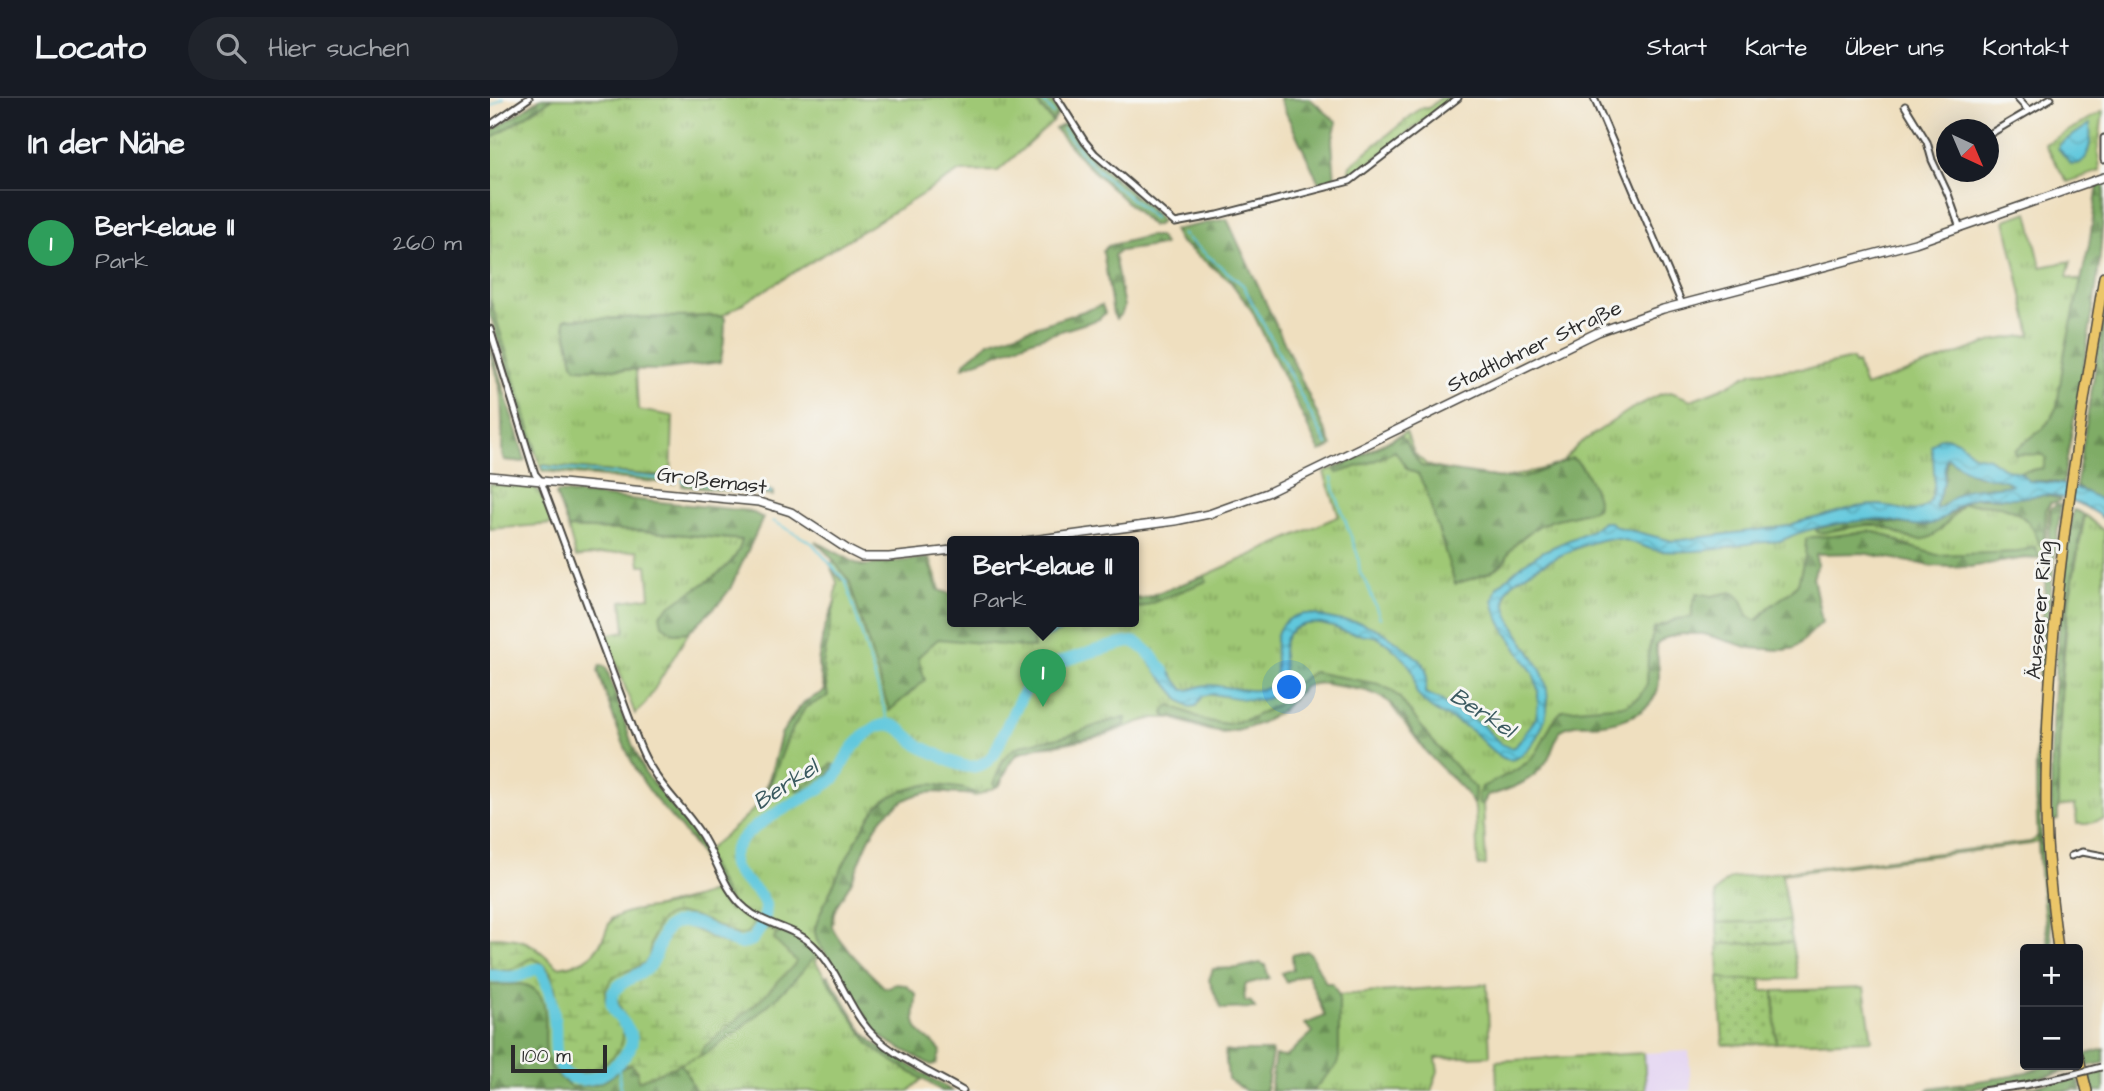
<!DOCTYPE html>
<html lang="de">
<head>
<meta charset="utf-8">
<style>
	body { margin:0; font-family:"Architects Daughter",sans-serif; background:#20242c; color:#f1f3f6 }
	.controls { position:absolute; right:21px; bottom:21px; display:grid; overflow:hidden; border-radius:7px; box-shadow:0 7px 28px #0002 }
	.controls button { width:63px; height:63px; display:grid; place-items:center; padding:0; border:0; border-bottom:2px solid #363941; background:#171b24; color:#f1f3f6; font:35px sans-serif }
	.compass { position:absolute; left:1446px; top:21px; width:63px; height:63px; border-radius:50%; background:#171b24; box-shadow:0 7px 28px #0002; rotate:136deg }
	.scale { position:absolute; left:21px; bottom:18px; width:96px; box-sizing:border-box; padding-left:7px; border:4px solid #2b2b2b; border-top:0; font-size:19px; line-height:24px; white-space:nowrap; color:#2b2b2b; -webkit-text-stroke:5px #f6f6f2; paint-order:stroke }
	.you { position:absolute; left:800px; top:590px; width:24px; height:24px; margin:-18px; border:5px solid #fff; border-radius:50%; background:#1a73e8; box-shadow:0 0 0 10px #1a73e833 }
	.badge { display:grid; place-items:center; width:46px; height:46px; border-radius:50%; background:#d1495b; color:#fff; font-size:23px; font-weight:700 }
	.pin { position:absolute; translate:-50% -58px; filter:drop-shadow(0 2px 4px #0008) }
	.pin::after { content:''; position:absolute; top:37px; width:24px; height:21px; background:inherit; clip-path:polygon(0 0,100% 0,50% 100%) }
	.popup { position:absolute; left:457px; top:438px; width:192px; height:91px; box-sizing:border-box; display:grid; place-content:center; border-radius:7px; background:#171b24; filter:drop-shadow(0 2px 5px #0005); font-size:23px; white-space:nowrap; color:#9ea1a6 }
	.popup b { font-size:26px; color:#f1f3f6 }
	.popup::after { content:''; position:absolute; left:50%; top:100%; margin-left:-14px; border:14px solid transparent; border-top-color:#171b24 }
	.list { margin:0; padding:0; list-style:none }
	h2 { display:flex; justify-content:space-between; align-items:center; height:91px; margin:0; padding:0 28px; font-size:30px }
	h2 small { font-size:23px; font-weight:400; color:#9ea1a6 }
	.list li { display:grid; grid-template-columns:46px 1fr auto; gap:21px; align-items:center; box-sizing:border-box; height:105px; padding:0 28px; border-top:2px solid #363941 }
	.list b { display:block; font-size:26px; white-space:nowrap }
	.list p { margin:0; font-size:23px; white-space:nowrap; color:#9ea1a6 }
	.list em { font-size:23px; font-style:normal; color:#9ea1a6 }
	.icon { flex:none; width:38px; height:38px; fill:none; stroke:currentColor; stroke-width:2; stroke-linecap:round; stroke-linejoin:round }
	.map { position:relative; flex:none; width:1614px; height:993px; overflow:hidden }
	header { display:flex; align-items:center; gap:42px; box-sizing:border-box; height:98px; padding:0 35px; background:#171b24; border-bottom:2px solid #363941 }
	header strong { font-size:33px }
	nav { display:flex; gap:38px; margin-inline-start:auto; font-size:24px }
	.search { width:490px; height:63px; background:#20242c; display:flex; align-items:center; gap:18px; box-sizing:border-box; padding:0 24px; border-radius:38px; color:#9ea1a6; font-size:26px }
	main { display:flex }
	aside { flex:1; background:#171b24 }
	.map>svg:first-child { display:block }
</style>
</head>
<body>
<header>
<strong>Locato</strong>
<div class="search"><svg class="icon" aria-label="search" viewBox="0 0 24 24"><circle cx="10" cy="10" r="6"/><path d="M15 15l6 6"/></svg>Hier suchen</div>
<nav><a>Start</a><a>Karte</a><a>Über uns</a><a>Kontakt</a></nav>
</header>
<main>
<aside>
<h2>In der Nähe<small></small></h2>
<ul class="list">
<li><span class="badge" style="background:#2e9e5b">1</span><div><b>Berkelaue II</b><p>Park</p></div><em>260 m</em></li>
</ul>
</aside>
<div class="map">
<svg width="1614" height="993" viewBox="0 0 1614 993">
	<defs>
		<pattern id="grass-tufts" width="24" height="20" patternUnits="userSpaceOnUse" patternTransform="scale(1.75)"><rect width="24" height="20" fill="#9fc874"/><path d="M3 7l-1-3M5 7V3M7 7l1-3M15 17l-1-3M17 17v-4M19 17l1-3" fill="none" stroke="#82a35f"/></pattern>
		<pattern id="forest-firs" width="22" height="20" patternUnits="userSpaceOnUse" patternTransform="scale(1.75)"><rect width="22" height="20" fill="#7fac66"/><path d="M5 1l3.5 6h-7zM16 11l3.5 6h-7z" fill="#688c54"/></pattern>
		<pattern id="wetland-marsh" width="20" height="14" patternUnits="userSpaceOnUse" patternTransform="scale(1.75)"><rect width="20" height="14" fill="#9fc874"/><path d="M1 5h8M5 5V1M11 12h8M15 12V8" fill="none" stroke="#82a35f"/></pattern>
		<pattern id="garden-dots" width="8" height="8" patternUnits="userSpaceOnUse" patternTransform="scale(1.75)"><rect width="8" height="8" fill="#9fc874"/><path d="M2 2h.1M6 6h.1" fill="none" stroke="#82a35f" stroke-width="1.8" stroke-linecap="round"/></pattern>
		<pattern id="water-waves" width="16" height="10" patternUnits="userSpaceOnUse" patternTransform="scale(1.75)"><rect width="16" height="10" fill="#60c8dd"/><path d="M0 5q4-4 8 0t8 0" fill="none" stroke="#4fa3b3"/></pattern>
	</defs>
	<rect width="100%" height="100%" fill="#f6f6f2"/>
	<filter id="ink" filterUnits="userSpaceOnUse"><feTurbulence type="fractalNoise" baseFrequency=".0143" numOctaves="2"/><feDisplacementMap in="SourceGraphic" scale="14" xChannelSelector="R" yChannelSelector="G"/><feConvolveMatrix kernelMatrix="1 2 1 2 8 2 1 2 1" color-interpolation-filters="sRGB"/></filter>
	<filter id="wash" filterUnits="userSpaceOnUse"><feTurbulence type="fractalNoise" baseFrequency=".00686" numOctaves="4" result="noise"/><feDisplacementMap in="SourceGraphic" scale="28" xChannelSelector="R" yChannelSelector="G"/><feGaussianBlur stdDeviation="1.57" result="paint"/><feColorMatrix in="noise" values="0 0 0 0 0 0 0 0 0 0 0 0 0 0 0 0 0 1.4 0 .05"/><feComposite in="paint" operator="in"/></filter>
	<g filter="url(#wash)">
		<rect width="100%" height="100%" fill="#efdfbf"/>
		<!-- built -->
		<path fill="#e3d3f2" d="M1199,953L1201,993H1156L1154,955Z"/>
		<!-- grass -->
		<path fill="url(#grass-tufts)" stroke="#657a50" stroke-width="2" d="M63,0H543L563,24L508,73L469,74L232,218L76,222L74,224L83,265L86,270L146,272L148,312L183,318L181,380L50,367L45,352L0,201V41Z
			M950,0H962L864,77L859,73L860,67L931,10H939Z
			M1613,13L1608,52L1610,73L1577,84L1555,46Z
			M1538,114L1551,169L1581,163L1577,179L1592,183L1575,253L1554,461L1535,460L1479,469L1442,468L1387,439L1324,452L1327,467L1323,480L1332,524L1305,550L1293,552L1261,550L1214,536H1191L1175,540L1166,547C1167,561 1172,583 1166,596C1158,615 1131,624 1112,626C1093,628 1087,623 1070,632C1065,643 1062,655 1056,664C1043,684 1018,692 997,698L993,706L996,767L988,768L985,710L979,698L936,654L898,603L883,594L829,585L815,588L791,613L772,624L747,633L733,635L717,632L682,620H665L649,624L615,637L562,648L544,649L523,658L510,687L486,698L439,690L408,703L388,723L344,814L343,824L325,863L380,946L398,960L432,981L419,993H206L201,987L199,979L180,989L0,993V840C37,840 41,843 66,869C102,871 110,848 122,820L216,797L230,787L213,756C227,743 261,718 269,704C286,676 287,625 315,605C321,601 329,599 335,596L328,567L332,554V540L342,516L345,503L347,484L341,470L352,483L339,465H359L377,468L440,461L451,494L462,496V523H644V498L653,501L714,480V478L849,418L834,375L916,334L924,355L937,367L961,374L1015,380L1069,367L1089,346L1141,311L1171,296L1181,294L1201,302L1232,290L1263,274L1323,270L1362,261L1364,266L1367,265L1375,289L1506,242L1541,237L1515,122Z
			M0,386L45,390L49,393L63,426L0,431Z
			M1595,417L1614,433V721L1597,726H1587L1585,707L1567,709L1572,578L1580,498Z
			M78,430L151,433L253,442C252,446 252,450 250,454C241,472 195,499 177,510L184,535L199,534L156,605L145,616L116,537L135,533L132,503L160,499L157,467H150L148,452L86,459Z
			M1548,737V744L1541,746L1292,776L1299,823L1227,825L1225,795L1235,784L1242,780L1540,744L1544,742Z
			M1302,844L1308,881L1239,882L1229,879L1228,846Z
			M997,886L1000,958L946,960L948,973L941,993H822L849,946V897Z
			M1374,890L1382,942L1286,945L1284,893Z
			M1154,955L1156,993H1007L1006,963Z"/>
		<!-- forest -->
		<path fill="url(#forest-firs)" stroke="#556c48" stroke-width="2" d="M51,0H63L0,41V34Z
			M543,0H560L569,14L563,24Z
			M789,0H819L847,24L842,43L845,82L830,87Z
			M577,25L589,44L608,65L667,117L671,124L667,127L662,128L596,66L565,31Z
			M1614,85C1614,184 1588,288 1573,386L1560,383H1539L1529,374L1553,370L1556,360L1553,357L1525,356V352L1551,332L1561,321L1567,308L1575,253L1599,147L1608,87Z
			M737,121L842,348L830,354L762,213L739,182L689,143L683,132Z
			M658,138H669L674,147L630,153L624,157L634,209L632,215L626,221L623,216L613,153L618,148Z
			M0,201L45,347V352L43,353L0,216Z
			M612,207L615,215L609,221L539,243L473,269L475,264L499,244Z
			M1614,216V404L1586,389Z
			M232,218L235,220C235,235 234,250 230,264L169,272L86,270L83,265L74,223L76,221Z
			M0,247L33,354L35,362L33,364L14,362L12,357C12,335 13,313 10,291C7,276 0,262 0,247Z
			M911,337L931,368L1010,380H1034L1082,360C1095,367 1105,392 1108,406L1107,410C1088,419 1067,418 1049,428C1039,434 1027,444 1020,453C1017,458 1016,463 1011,467C1000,477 979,481 965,486L936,392L928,376L917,371L905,353L882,364L847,375L845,372Z
			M1457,359C1465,365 1472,371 1482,375C1495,380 1513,378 1522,387L1510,390L1494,389L1447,411L1445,410L1454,384Z
			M50,367L184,380L185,386L53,373Z
			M193,381C211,384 271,386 283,394V398L192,388Z
			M68,394L260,413L273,420L240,491L229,505L199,534L184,535L172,527L170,517C193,492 245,478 252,442L151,433L78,430L66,396Z
			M1554,397L1571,401V403L1560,405L1556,411L1553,451C1548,445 1547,438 1543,431C1526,405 1501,406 1473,406C1457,422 1444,451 1416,439C1407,435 1396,428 1386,427C1368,426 1349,432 1331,435L1327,434L1326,431L1353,424L1377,422L1434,428L1444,425L1461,416L1470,406L1482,400H1527Z
			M1566,406L1571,407C1558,505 1549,604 1550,703C1551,753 1556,802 1563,851H1559C1547,772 1544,692 1547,613C1549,545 1557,478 1561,411Z
			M1583,412L1587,413L1594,417L1577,509L1571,578L1568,653V722L1562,723C1558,619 1569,516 1583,412Z
			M1380,433L1396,437L1418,448L1447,457L1528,454L1544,449L1548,454L1549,461L1535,460L1479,469L1442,468L1372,455L1326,456L1327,467L1323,480L1332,524L1305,550L1293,552L1261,550L1214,536H1191L1175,540L1166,547C1167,561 1172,583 1166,596C1158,615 1131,624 1112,626C1093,628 1087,623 1070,632C1065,643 1062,655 1056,664C1043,684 1018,692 997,698L993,706H989L988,696L992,689C1007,681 1033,671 1044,658C1055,644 1059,623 1073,612L1136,607L1149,599L1157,586L1158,556L1164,531L1187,521L1202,519V508L1207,495L1222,498L1242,494C1245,496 1248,498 1251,501C1257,510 1254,520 1268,522L1278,510L1300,494L1308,485L1315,458L1316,441L1322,439L1343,438Z
			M325,443L371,468L437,460L448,492L462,496V523H543L541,525L544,550L448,541L428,559L435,582L399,613L359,483L339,457Z
			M714,478L717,483L650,510L644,507V498L648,502Z
			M345,503L333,566L338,598L315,610L299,637L274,703L265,710L278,688L291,636L314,604L335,593L328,564L334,532Z
			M110,567L116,569L142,646L155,675L207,740L236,798L242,805L243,810L240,813C219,799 221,773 208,753C195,732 176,716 161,695C134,659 122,614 108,573Z
			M823,574L889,586L901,592L909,599L940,640L985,690L984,708C973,686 951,672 935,652C923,636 913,614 896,602C882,592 830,579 814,589C806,594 800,605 792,612C780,622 759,631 744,633C719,637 700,620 677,619L674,616V611L681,607L717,623L738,626L747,624L763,619L793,604L807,585Z
			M636,620L635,627C625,630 615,636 605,639C586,643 539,647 526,658C516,666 516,680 506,689L503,686C509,675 510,661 521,653C534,643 552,644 568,640C592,635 612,622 636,620Z
			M341,666L344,667C337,683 324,694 306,692L307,689C321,685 332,678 341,666Z
			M441,686L475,691L486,695C466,699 446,690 427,697C415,700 404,709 395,717C378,735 372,762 361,784C355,796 339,814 342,828C346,843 382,877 394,889L399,890L405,886L415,887L426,896C427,907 422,916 426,927C429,938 444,943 451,953L446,966L441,967L395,942L387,934L327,843C326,838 325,837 325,832C327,815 377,717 390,706C404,694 423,689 441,686Z
			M291,833L309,843L319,850L324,857L323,860C300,891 245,938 212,957L210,954L214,949L305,863L285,843L284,839Z
			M817,853L820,855L836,885H842L849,897V960L847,967L822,993H780L785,958L796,959L823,934L815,926L835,918L817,875L796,884L791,875L803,871L802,857Z
			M770,865L775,867L779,880L756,886L754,893L755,903L761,904L765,910L731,911L719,882L723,871L747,870Z
			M338,877L373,933L384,945L462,993H452L398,960L380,947L338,883L336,878Z
			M31,886C68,893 50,933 57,960C61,973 72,981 81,989C93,989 106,988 116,982C127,975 127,971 141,966L148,974V983L190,966C199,973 199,985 206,993H0V887Z
			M1614,951V965L1597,968L1593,957Z
			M735,953H781L782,955L776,993H756L738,981Z
			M1560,967H1586V971C1537,983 1488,993 1437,993L1440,990L1523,978Z
			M1614,973V993H1604L1599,977Z
			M1588,979L1592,993L1586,991L1577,993H1522Z"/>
		<!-- wetland -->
		<path fill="url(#wetland-marsh)" stroke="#657a50" stroke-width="2" d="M223,794L240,813L243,810L264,823C261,832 257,837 248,837C224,829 198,806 172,821C167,828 163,837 161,846C160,850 160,857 158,861C149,874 125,871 118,887C107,908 131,919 133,936C134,958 102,977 83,975C77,970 73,964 70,956C63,929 78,869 41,860C21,871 26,876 0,870V839C37,839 42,846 68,869C89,866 102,862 113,841C117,833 117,824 126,819C142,810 163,811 180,807C195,804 209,798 223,794Z
			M192,827C212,831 242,857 260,847C267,843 270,836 276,831L278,830L287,836L284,839L285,843L306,863L305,866L270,902L214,949L210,954L212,957L148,983V973L141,966L134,968L135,962L146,942C142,925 128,913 126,896L135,886L162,871L181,832Z"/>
		<!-- garden -->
		<path fill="url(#garden-dots)" stroke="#657a50" stroke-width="2" d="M1299,823L1302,844L1228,846L1227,825Z
			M1229,879L1240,882H1271L1272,893H1284L1286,945L1233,947Z"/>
		<!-- water -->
		<path fill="url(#water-waves)" stroke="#467a84" stroke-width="2" fill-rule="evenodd" d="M1600,26C1601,38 1602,69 1581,66L1568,50L1570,46Z
			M1455,339L1468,343L1484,357L1499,360L1513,370L1529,374L1539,383C1570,385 1587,387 1614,404V421C1598,409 1577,399 1557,397C1545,397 1532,400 1520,400C1506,400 1490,396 1477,402C1463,408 1457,422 1441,426C1420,431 1400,419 1379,422C1357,424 1333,427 1312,434C1304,436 1297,441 1289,443C1281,444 1272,444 1264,445C1252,446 1240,450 1227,451C1212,453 1179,455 1165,452C1149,448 1135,439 1117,441C1095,444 1038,471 1022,486C997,509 1048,556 1054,580C1061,601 1058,621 1046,640C1042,647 1033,658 1024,661C1018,663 1012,660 1007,656C996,649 989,638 979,631C960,618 943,617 928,597C923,590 926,582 923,574C919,564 897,544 887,539C878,536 866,537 857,534C851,533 845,529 839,528C818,522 794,527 793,553C792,570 800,586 782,598C768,607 736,597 720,596L713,598L706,608L700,609L690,602L659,564L668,559L694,592C703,593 710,586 719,587C738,588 760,596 778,590C796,584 776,542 793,526C811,510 824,517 843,521C850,523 858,523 865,524C886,528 900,538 916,551C921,556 928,559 932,565C941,576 935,584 935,595L949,601L963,611L991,626L1011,646L1021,650L1026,648L1046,620L1048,607V592L1043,575L1014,531L1007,517L1003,502L1007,489L1033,466L1054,453L1102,432L1112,424H1120L1127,429L1183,443L1298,428C1312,421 1326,421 1340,416C1355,411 1373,407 1389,407C1403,408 1425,419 1437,407C1448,396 1444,362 1441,348L1448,341ZM1457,359C1467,366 1475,373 1488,377C1499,381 1513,379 1522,386C1508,392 1491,387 1476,392C1464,395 1458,408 1447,411L1445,409L1454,384L1455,363Z
			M566,523H589L586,527L556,540L554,537V530Z"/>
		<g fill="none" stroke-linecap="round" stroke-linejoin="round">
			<!-- stream -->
			<path stroke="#60c8dd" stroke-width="2" d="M551,0L563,16
				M0,9L14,0
				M573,31L594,58L614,78L664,120
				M692,136L753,187L837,347
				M54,369L182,382
				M842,380L845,394L868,458L870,475L877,486L890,520
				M192,383L281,394
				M283,423L322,445L356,484L399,627
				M128,965L131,993"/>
			<!-- river -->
			<path stroke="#60c8dd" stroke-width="12" d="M0,877C10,879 22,881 32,877C40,874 41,870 50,871C60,888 63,908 65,927C66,943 63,961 74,974C79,980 90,983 98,981C111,979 120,972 130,963C163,932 116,923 122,898C126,883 149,879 159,869C171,857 167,830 186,825C208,818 230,841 251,846L262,842C304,789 235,790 243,756C251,727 317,701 340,684C349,678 351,667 357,658C364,647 379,630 393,627C408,624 417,638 428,647C435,652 444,654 452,659C471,669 488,676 504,656C517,631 530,592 551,572C557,567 637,542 643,544C655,547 666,564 674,573"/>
		</g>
	</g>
	<g filter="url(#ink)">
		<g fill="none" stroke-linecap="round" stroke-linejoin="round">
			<!-- minor casing -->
			<g stroke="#484641" stroke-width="9">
				<path id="minor" d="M567,0L595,44L605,56L685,125L728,117L860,83L968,0
					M1104,0L1192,206
					M1527,0L1539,13
					M1415,8L1437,44L1442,62L1458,96L1470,130
					M0,27L39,0
					M1498,37L1561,0
					M1614,40V62
					M0,231L45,376L51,383L149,646C164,684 187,701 209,733C225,756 234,793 255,810C275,828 305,829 324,848C346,869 355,901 373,925C394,955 441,974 473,993
					M1581,758L1592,754L1614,758
					M1492,993L1535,987L1577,978"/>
			</g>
			<!-- tertiary casing -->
			<g stroke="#484641" stroke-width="10">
				<path id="tertiary" d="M0,378L269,404L301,414L360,453L372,459H399L462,452
					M535,443L685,423L719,416L777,395L1108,234L1173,211L1425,145L1614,79"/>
			</g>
			<!-- primary casing -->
			<g stroke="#484641" stroke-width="12">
				<path id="primary" d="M1568,851C1562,804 1556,756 1556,708C1555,528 1585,355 1614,179
					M1588,957L1597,993"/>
			</g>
			<!-- minor -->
			<use href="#minor" stroke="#fff" stroke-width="5"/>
			<!-- tertiary -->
			<use href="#tertiary" stroke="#fff" stroke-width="7"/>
			<!-- primary -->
			<use href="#primary" stroke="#ebc669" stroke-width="9"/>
			<!-- minor-bridge casing -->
			<g stroke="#484641" stroke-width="9" stroke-linecap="butt">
				<path id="minor-bridge" d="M1577,978L1611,969"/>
			</g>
			<!-- minor-bridge -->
			<use href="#minor-bridge" stroke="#fff" stroke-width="5"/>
		</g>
	</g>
	<g text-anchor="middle" stroke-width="6" stroke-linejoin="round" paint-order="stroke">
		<!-- street labels -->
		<g font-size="21" fill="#2b2b2b" stroke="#f6f6f2">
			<text transform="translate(1044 248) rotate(-25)" y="7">Stadtlohner Straße</text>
			<text transform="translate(222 382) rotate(7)" y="7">Großemast</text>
			<text transform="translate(1549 512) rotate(-85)" y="7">Äusserer Ring</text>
		</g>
		<!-- water labels -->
		<g font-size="23" font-style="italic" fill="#3b5a60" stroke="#f6f6f2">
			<text transform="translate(993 614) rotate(33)" y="8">Berkel</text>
			<text transform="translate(295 686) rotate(-33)" y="8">Berkel</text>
		</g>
	</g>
</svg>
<div class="controls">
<button>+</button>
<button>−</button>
</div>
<svg class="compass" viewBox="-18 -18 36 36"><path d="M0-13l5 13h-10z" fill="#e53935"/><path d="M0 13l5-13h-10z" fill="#9ea1a6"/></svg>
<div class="scale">100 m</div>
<div class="you"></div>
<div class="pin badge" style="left:553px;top:609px;background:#2e9e5b">1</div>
<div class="popup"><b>Berkelaue II</b>Park</div>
</div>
</main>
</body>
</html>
